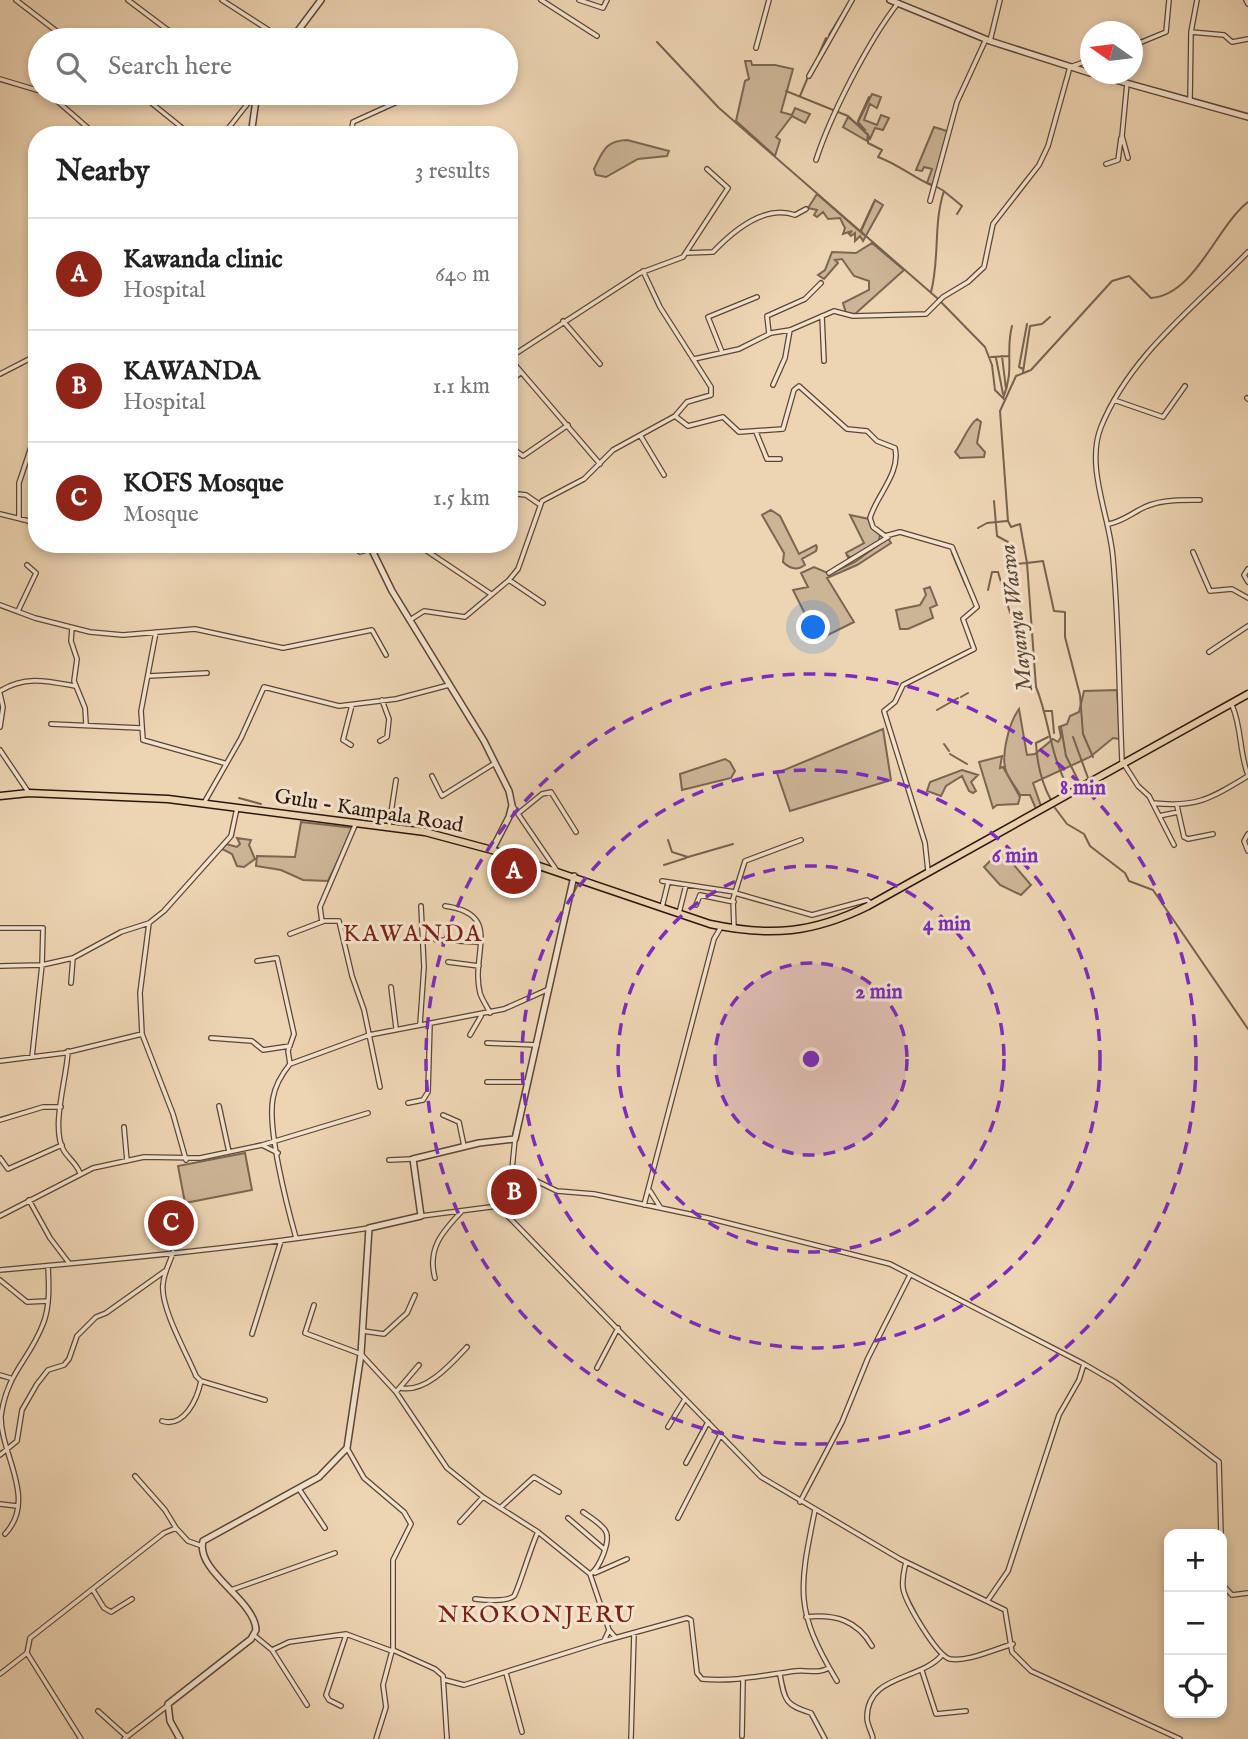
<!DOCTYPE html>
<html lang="en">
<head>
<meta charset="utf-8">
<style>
	body { margin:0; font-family:"IM FELL English",serif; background:#f2f2f2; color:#222 }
	.controls { position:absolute; right:21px; bottom:21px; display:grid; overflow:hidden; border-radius:14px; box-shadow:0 4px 10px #0003 }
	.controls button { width:63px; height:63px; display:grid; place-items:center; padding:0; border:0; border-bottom:2px solid #e0e0e0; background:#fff; color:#222; font:35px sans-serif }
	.compass { position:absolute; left:1080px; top:21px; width:63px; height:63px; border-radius:50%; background:#fff; box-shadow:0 4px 10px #0003; rotate:284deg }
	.you { position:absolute; left:814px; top:628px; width:24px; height:24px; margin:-18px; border:5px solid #fff; border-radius:50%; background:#1a73e8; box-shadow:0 0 0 10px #1a73e833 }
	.badge { display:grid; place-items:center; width:46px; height:46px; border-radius:50%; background:#8f2418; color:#fff; font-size:23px; font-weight:700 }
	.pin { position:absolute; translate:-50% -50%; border:4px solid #fff; box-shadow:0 2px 7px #0006 }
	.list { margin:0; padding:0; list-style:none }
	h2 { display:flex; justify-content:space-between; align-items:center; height:91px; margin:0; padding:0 28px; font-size:30px }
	h2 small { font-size:23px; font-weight:400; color:#767676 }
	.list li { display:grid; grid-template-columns:46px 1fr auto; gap:21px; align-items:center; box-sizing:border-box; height:112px; padding:0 28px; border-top:2px solid #e0e0e0 }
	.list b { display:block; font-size:26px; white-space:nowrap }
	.list p { margin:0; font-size:23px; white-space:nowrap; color:#767676 }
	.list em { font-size:23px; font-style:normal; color:#767676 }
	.icon { flex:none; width:38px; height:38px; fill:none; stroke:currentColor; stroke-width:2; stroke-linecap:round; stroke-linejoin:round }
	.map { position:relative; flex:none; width:1248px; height:1739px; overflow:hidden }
	.search { position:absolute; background:#fff; box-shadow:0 4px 10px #0003; left:28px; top:28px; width:490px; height:77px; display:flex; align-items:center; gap:18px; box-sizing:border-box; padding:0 24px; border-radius:38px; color:#767676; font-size:26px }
	.panel { position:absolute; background:#fff; box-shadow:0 4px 10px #0003; left:28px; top:126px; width:490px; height:427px; border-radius:28px }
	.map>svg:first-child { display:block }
</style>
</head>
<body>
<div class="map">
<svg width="1248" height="1739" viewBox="0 0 1248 1739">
	<rect width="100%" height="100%" fill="#edd4b2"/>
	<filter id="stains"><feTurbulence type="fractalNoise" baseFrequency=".00286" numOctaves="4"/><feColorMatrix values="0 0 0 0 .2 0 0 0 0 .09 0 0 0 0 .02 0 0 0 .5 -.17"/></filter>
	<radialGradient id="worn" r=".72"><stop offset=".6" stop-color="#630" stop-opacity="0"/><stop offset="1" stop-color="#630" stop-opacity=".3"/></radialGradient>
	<!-- green -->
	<path fill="#ccb496" stroke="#7a6652" stroke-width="2" d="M745,61H751L752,65H775L793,69L781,112L792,115L795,108L810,114L805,123L792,116L776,137L780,140L775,156L736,121L745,81L749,79Z
		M872,94L881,97L877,108L870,104L864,120L877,125L881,115L889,118L883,130L875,128L870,139L868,135L867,141L843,127L848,117L866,131L858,122Z
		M934,127L950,132L935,186L927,183L932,169L924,167L922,171L916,170Z
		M627,140L669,151L667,156L638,159L606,177L596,175L594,169C603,151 605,141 627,140Z
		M817,194L864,235L861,231L875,200L883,205L863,241L860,236L855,241V233L851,236L849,234L852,231L843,234L845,228L840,218L828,219L823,212L817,217L814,215L817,210L808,208Z
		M872,243L904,270L855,314L846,313L843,303L869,290V281L854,276L842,259L835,260L838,263L824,279L818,275L825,270L832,252L856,253Z
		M977,419L981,422L977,443L985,452L984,457L960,458L955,452C962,443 969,424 977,419Z
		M771,510L780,516L799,554L816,545L817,547L816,551L802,559L805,565C797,571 790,569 783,562L784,553L762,515Z
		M850,515L869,519L880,534L879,541L850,562L846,553L864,543Z
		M888,538L891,543L857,565L827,578L854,622L818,640L793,590L808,587L801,573L814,567L830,574L855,562Z
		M930,587L937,605L930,608L933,618L908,629H900L896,610L920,605L926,595L924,589Z
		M1117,690L1120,739L1113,738L1090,757L1033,783L1041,806L1036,809L1030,795H1020C1016,787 1009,779 1006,771C1001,757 1008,724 1019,709L1027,755L1035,754L1053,739L1058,742L1061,737L1059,727L1067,724L1070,716L1079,712L1084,691Z
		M883,729L891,780L790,811L777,773Z
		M1002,756L1000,768L1003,767L1020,797L1018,804L997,805L993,808L979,762Z
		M725,759L730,762L735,771L731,778L682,790L680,774Z
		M962,770L978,775L971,782L976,791L973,793L969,791L962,776L946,786L941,796L927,791L930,782Z
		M301,822L354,828L328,881L303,880L281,870L256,866L257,856L295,857Z
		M237,838L251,840L249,845L255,859L244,867L237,866L232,854L222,849L226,844L237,847L240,844Z
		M1001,850L1031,885L1021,895L1000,885L984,867Z
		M245,1153L252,1190L185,1203L178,1166Z"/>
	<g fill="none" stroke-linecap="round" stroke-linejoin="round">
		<!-- stream -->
		<path stroke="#76624f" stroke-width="2" d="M829,35L845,9
			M657,42L719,108L937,298L985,347L992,365L995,390L1004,399
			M819,54L826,38
			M786,91L848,116L868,135V143L882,150L878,157C898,164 912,177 933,186
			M800,96L808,77
			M858,121L869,97
			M945,192L962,206L957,214
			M861,230L874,202
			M931,292C940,258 933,224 944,191L937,187
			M1002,356L1006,389
			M991,357L1009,356
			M996,358L1003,394
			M1023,369L1019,367L1027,324
			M1023,372L1030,326L1042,324L1050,317
			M1003,398C1015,370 1005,352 1012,326
			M994,501L997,536L1008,542L1016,564L1026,563
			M978,528L987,523L1007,521
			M952,553L966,586
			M847,555L851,558
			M1027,563L1043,561L1054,611L1065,612V637L1080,695L1083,734L1093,757
			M988,590L992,572H998L1010,613
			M961,697L968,693
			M937,710L958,698
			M1044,711H1052L1054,733
			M1061,727L1066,756L1079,782
			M1048,737L1036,743C1037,763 1041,782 1051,800
			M1073,737L1088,778
			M944,744L949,751
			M950,754L967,764
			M1068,787C1049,753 1050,721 1036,687L1027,563L1020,524L1011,527L1008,521L1000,411L1016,376L1031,370L1112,281L1129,276L1151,298C1195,295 1216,227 1248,202
			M239,798L261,804
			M1055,808L1067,824L1084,834L1090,846L1125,873L1129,881L1153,890L1248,1029
			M668,840L672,852L688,857L733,844
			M664,865L686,858
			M573,894L578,884"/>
		<!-- minor casing -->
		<g stroke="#5a4637" stroke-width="6">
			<path id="minor" d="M16,0L68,40
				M128,0L181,40
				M222,0L284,40
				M541,0L597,36
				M579,0L603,8L607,0
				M1246,0L1248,4
				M1191,32L1224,35L1232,42L1248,39
				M990,41L1000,0
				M1132,46L1166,32L1169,0
				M756,48L769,0
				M809,76L852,0
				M0,79L40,91
				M1127,83L1122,136L1128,158
				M48,93L96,135
				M139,93L191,135
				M1190,100L1191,32L1197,0
				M223,135L256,93
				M355,135L352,127L353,122L417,93
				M816,160C831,114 868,42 898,3
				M1106,164L1118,160L1121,138
				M930,201L957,102L986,39
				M686,253L713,252C733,231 764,204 795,215L806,209
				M822,316L824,361
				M563,321L600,364
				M769,334L767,316L805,299L821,283
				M722,352L708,317L757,297
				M509,358L640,273L683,257L728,188L707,169
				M510,359L600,464
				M694,359L739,349L771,333L790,330L834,311L853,316L926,314L943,297L968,282L984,267L993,224L1039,165L1048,146L1070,67L1090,60
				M0,374L37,355
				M509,383L521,372
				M773,385L785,358L790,330
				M1247,398L1248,399
				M1114,400L1163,417L1185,386
				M675,416L688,426L723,417L739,432L783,429L794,390L799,386L847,429L867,431L877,441L895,448C901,473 876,496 870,518L873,527L885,536L900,532L952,547L977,607L963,619L974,649L903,685L895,702L884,711L925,843L928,871
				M756,432L767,459H780
				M640,435L664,475
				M509,446L523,456L568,425
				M509,493L526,495L539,504
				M0,514L37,523
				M19,518V483L34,438
				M1109,524C1122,521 1128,516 1139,510C1157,499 1180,500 1200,500
				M350,544L360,552L370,549
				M424,549L491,594
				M1193,552L1210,591L1232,589L1248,598
				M1248,569L1244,575L1248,582
				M829,573L888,537
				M509,580L543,603
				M0,605L35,618L90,632L123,635L195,629L283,648L372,630L386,655
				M18,611L36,573L27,565
				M410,620L424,611L465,617L509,580L518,569L542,501L584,479L613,450L675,416L687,402L711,395V387L660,307L643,271
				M72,628L71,641L77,659L74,681L85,708L86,724
				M156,632L141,711L143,740L224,763
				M1209,652L1248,626
				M149,676L207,673
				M0,691C25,675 48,681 75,686
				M0,694L3,707L0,727
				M1232,705C1242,728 1239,752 1248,775
				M51,724L140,728
				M380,741L387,737L389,719L382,700
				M351,745L343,740L352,705
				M0,750L29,793
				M432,776L442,796L495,763
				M204,803L241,738L264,687L339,706L396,699L449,685
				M1153,803C1197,808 1211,798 1248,776
				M512,805L557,871
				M1177,806L1184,837L1188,839L1213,834
				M520,812L542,794L551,792L576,832
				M1159,816L1178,812
				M389,826L396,780
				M1248,834L1244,841L1248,851
				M1174,845L1149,796L1138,786L1122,761C1119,694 1119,625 1113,558C1110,517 1085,467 1101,427C1130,355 1196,306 1248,252
				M662,881L735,892
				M735,893L812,915L867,900L872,904
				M696,905L700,895L734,902
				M445,906C504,914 470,954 480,993C482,1000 487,1006 490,1013
				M662,907L668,883
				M679,913L686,885
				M322,922L320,907L356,823
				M149,923L140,993L142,1034L173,1114L186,1160
				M0,928H43L42,965L32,1057
				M734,928L733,899L745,861L801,840
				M290,934L324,921H339L352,976L364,1010L380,1087
				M436,940L479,942
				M257,961L277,958L294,1034L288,1051L290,1064
				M448,962L479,966
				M0,966L42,965L73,958
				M71,983L73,958L121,932L149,923L164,911L231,836L237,808
				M391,987L396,1028
				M420,1024L424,967L421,906
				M470,1035L481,1016
				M211,1038L252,1041L263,1050L290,1046
				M487,1043L537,1045
				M68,1051C67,1078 50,1128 64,1151C69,1159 76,1163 80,1173
				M0,1061L64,1053L142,1034
				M487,1082H527
				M408,1103L423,1100L428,1092L430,1023
				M219,1106L229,1152
				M443,1115L459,1122L464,1146
				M0,1120L43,1107H61
				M124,1127L127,1161
				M515,1139L512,1169L557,1191L594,1194L708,1218L890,1264L1084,1364L1079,1380L1059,1415L1008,1571L988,1600
				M264,1146L278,1153
				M0,1158L8,1169L62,1145
				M389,1160L413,1159
				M650,1191L660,1207
				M29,1200L50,1238L69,1263
				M644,1205L714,939L721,927
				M497,1206L521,1194L530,1177
				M0,1216L93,1168L144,1157L200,1158L262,1145L368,1113
				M421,1216L498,1206L761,1477L900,1559L1005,1610L1012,1652L1031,1671L1180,1739
				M296,1238C287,1206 267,1129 273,1098C275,1086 282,1074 290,1064L369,1035L504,1009L549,989
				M173,1252C170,1263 164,1272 163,1284C160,1307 186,1352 196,1376L201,1381L265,1400
				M0,1270C123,1259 247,1247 369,1228
				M435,1278C427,1249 442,1232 462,1211
				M0,1280L27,1302L48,1301
				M314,1305L305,1333L361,1354L396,1392L447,1468L483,1497L538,1532L590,1574L609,1630L615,1637
				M363,1331L384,1334L407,1313L415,1295
				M252,1334L281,1241
				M1084,1364L1115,1382L1219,1462L1221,1534
				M597,1368L618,1328
				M0,1375L10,1378
				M401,1388C426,1393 451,1364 467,1347
				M396,1392L419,1365
				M162,1421C184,1428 197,1400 201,1381
				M668,1427L685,1399
				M347,1448L364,1478L404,1512L411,1524L393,1560V1650L435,1669L443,1676L447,1739
				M0,1455L17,1441L22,1410L37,1384L48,1370L64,1365L69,1359L77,1336L96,1317L106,1313L165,1271
				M686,1463L708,1422
				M135,1476L165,1510L176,1528
				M299,1489L325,1528
				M800,1502L842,1422L868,1358L910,1275
				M0,1504L17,1506
				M500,1508L534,1477L559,1492
				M815,1510C799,1589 794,1610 837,1681
				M583,1512C590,1517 600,1523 605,1530C612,1539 599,1570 590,1574
				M568,1518L604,1549
				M678,1518L721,1434
				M460,1522L483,1497
				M5,1534C38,1499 0,1454 1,1416C7,1372 29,1361 43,1324C50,1307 49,1285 48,1266
				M906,1562C904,1570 902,1580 903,1588C905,1602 937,1656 950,1659C968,1662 995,1649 1013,1644
				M595,1573L627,1559
				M1222,1584L1232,1595L1248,1593
				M93,1590L104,1608L111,1612L132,1599
				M231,1590L335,1553
				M475,1599C484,1600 507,1602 514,1596C518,1591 532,1543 538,1532
				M806,1617C835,1614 857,1620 872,1646
				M255,1636L272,1650L307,1705
				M604,1641L687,1618L691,1620L697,1673L702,1679C736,1682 763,1675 796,1671C809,1670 817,1674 829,1668
				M272,1650L289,1642L346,1634L392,1651
				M922,1671L936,1714L966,1711
				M506,1673L522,1732
				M0,1674L27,1653
				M780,1675C785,1702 786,1705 811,1713L825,1739
				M445,1680L464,1685L604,1641L609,1630
				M341,1706L329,1700L326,1695L346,1635
				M98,1711L127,1737
				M742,1736L743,1681
				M81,1739L27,1653L30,1638L164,1533L176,1528L188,1541L202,1546
				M124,1739L167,1706
				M376,1739L386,1707L383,1685L392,1651
				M631,1739L634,1633
				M873,1739C872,1732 867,1725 867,1718C867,1674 920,1681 942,1655"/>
		</g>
		<!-- tertiary casing -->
		<g stroke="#5a4637" stroke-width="8">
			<path id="tertiary" d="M890,0L990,41L1090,73
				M291,40L321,0
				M1094,74L1248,117
				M251,135L257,93
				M369,544L392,591L484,741L509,791L512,805L509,817L492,850
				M180,1739L170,1721L168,1704L251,1639L256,1630C255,1600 195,1571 203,1541L319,1477L347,1448L361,1354L369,1228L421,1216L413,1159L479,1143L515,1139L574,876"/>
		</g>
		<!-- primary casing -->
		<g stroke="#29170e" stroke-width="9">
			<path id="primary" d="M0,796L29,793L168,799L425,832L492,850L710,924C771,937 813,933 868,906L1248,694"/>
		</g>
		<!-- minor -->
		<use href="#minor" stroke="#f3e3cd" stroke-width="3.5"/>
		<!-- tertiary -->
		<use href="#tertiary" stroke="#f3e3cd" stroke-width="5"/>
		<!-- primary -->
		<use href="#primary" stroke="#edd4b2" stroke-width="6"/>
	</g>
	<!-- distance rings -->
	<circle cx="811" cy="1059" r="96" fill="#7b2cbf" fill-opacity=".12"/>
	<g fill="none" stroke="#7b2cbf" stroke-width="3.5" stroke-dasharray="12 9">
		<circle cx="811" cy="1059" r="96"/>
		<circle cx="811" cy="1059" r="193"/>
		<circle cx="811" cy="1059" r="289"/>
		<circle cx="811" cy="1059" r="385"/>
	</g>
	<g text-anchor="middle" stroke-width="6" stroke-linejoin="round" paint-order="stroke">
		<!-- street labels -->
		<g font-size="21" fill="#29170e" stroke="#f3e3cd">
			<text transform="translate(369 810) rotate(9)" y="7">Gulu - Kampala Road</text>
		</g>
		<!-- water labels -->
		<g font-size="23" font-style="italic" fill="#5d4939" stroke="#f3e3cd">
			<text transform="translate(1015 618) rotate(-97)" y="8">Mayanya Waswa</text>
		</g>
		<!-- quarter labels -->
		<g font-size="24" letter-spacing="2" fill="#7a1f14" stroke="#f3e3cd">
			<text x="413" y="941">KAWANDA</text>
			<text x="537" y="1622">NKOKONJERU</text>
		</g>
	</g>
	<circle cx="811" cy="1059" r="10" fill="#7b2cbf" stroke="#f3e3cd" stroke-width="3.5"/>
	<g font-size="21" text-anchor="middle" font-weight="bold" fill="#7b2cbf" stroke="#f3e3cd" stroke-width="6" stroke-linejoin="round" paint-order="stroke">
		<text x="1083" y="794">8 min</text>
		<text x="1015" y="862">6 min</text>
		<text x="947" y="930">4 min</text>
		<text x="879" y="998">2 min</text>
	</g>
	<rect width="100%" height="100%" filter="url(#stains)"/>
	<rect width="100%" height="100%" fill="url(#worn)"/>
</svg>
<div class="controls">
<button>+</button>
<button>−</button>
<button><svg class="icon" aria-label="locate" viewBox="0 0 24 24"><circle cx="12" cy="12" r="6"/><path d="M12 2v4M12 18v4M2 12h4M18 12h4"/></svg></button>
</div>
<svg class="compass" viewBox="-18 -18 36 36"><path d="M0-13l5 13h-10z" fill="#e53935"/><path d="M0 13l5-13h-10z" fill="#767676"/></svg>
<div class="you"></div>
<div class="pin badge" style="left:514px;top:871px">A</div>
<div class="pin badge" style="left:514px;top:1192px">B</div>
<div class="pin badge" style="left:171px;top:1223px">C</div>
<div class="search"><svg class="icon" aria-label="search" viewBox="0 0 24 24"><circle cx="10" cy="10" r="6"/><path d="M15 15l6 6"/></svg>Search here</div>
<section class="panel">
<h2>Nearby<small>3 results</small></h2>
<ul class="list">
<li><span class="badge">A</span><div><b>Kawanda clinic</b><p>Hospital</p></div><em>640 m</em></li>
<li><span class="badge">B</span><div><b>KAWANDA</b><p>Hospital</p></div><em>1.1 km</em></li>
<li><span class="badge">C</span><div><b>KOFS Mosque</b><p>Mosque</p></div><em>1.5 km</em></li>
</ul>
</section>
</div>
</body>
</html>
